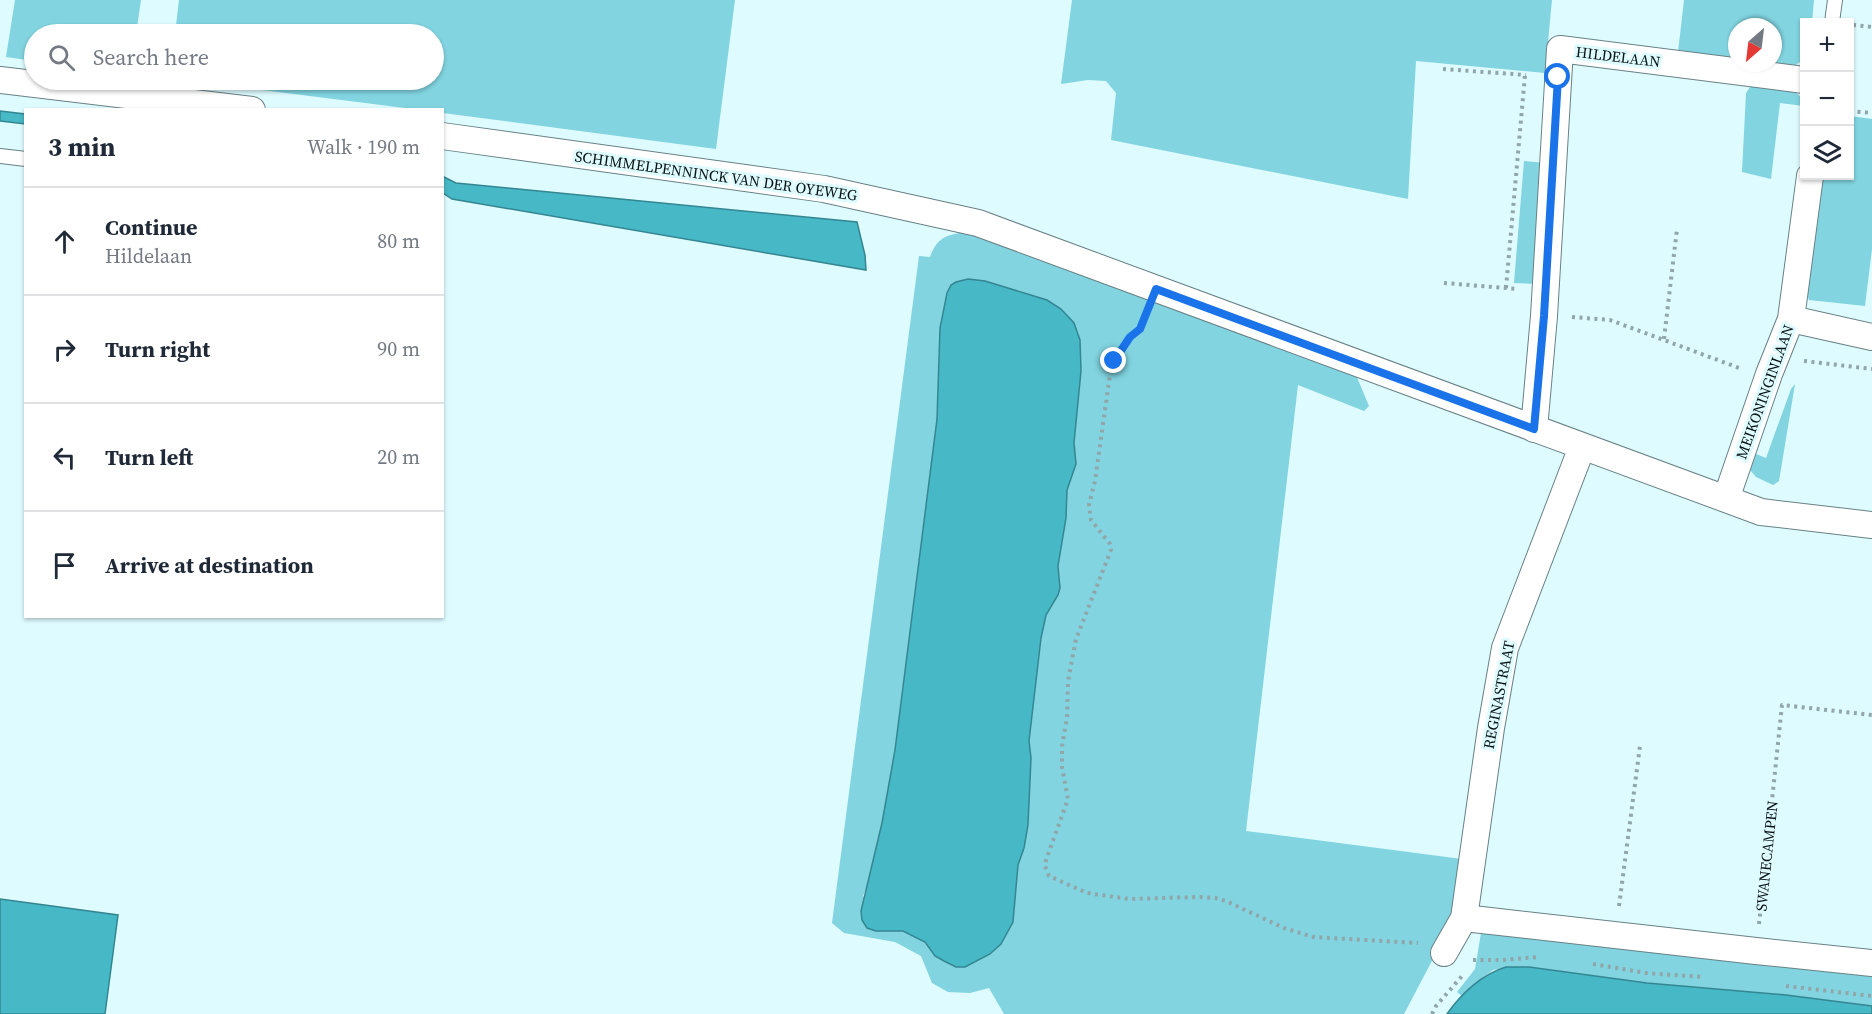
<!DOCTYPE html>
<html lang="en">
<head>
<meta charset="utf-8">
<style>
	body { margin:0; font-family:"Source Serif 4",serif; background:#f2f2f3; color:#1f2937 }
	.controls { position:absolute; right:18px; top:18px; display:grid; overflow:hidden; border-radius:0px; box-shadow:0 2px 4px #0004 }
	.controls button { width:54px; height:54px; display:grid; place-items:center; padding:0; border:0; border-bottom:2px solid #e0e1e3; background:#fff; color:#1f2937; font:30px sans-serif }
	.compass { position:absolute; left:1728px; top:18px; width:54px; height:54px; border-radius:50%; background:#fff; box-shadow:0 2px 4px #0004; rotate:208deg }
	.stop { position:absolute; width:18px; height:18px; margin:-14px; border:4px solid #1a73e8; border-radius:50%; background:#fff }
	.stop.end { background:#1a73e8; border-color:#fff; box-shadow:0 2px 6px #0008 }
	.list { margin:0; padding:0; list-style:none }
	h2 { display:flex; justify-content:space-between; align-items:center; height:78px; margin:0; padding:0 24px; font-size:26px }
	h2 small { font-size:20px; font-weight:400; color:#747a83 }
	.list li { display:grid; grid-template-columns:39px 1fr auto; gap:18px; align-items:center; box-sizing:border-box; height:108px; padding:0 24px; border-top:2px solid #e0e1e3 }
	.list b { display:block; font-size:22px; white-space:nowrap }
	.list p { margin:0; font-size:20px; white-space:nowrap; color:#747a83 }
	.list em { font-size:20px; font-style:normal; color:#747a83 }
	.icon { flex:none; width:33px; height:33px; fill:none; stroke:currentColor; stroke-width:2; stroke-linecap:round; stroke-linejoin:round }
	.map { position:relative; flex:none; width:1872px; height:1014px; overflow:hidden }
	.search { position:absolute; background:#fff; box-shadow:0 2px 4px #0004; left:24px; top:24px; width:420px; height:66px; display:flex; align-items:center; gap:15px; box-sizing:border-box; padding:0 21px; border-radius:33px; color:#747a83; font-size:22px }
	.panel { position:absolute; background:#fff; box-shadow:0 2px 4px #0004; left:24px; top:108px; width:420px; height:510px; border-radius:0px }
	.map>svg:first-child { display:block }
</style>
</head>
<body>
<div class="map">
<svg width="1872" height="1014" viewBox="0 0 1872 1014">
	<rect width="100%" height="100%" fill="#defbff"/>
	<!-- green -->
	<path fill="#81d4e0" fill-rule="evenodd" d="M15,0H141L136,34H34V61L6,57Z
		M179,0H735L716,149L443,113L442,110L413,109L183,80H434V34H175Z
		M1072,0H1552L1545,73L1416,61L1408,199L1111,140L1116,93L1106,81L1088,80L1061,84Z
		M1684,0H1814L1812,22H1804V59L1793,67L1764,63H1773V27H1737V59L1678,52Z
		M1752,84C1770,87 1800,83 1804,106L1780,103L1771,179L1742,172L1746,93Z
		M1850,116L1872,119V249L1865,306L1809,300L1805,290L1819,176H1850Z
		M1524,161L1546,163L1537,284L1514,283Z
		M966,232L1356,375L1369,406L1364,411L1298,385L1246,831L1462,859L1455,917L1404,1014H1004L989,988L970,993L948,992L932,983L921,956L895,942L844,933L832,923L919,256L930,257C937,238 945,235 966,232ZM968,279C1010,283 1043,310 1078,331L1081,371L1074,443L1076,464L1067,490L1066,518L1058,566L1060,582L1046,615L1041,638L1029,741L1031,759L1028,825L1024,848L1018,865L1013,922L1001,944L990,954L965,967L935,956C926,940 912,931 894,930L863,896L869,881L882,823L895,750L937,419L940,328Z
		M1795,384L1779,481L1773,485L1756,477L1750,470L1756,454L1766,458L1791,389Z
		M1482,927L1872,974V1006L1786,995L1647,983L1529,967H1506L1493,970L1485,976L1462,996L1457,992L1475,969Z"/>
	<!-- water -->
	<path fill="#47b8c6" stroke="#348691" stroke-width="1.5" d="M0,111L25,114V124L0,121Z
		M442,176L456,183L857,222L865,255L866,270L452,199L443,193Z
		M968,279L985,281L1047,300L1061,309L1074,323L1080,340L1081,371L1074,443L1076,464L1067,490L1066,518L1058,566L1060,588L1058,595L1046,615L1041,638L1029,741L1031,758L1028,825L1024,848L1018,865L1013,922L1001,944L990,954L965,967H956L944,961L935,956L925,942L903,931H876L867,928L862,920L861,911L882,823L895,750L937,419L940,328L947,293L951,285L956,282Z
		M0,899L118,915L105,1014H0Z
		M1506,967H1529L1647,983L1786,995L1872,1006V1014H1447C1461,994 1482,974 1506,967Z"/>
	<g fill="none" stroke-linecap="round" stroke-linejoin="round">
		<!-- service casing -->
		<g stroke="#688185" stroke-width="16">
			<path id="service" d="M1832,22L1835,0
				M0,156L26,159"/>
		</g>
		<!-- minor casing -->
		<g stroke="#688185" stroke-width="28">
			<path id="minor" d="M0,80L252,110
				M442,136L824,189L978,223L1761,512L1872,525
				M1791,319L1872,337
				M1534,429L1544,316L1560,49L1804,80
				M1582,447L1505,648L1491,728L1464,918L1756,951L1872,963
				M1726,499L1769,374L1791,319L1810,176
				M1444,953L1464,918"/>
		</g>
		<!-- path -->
		<path stroke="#90a6a9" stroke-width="4" stroke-dasharray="3 4.5" stroke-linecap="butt" d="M1853,25L1872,27
			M1443,69L1526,75
			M1850,111L1872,113
			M1444,283L1518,289
			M1506,288L1525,75
			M1146,314L1140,329L1130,337L1111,367L1095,481L1089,505L1091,520L1110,544L1111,550L1076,639L1071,665L1068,682L1067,718L1062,746V767L1068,799L1046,860L1045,866L1049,876L1087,893L1129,899L1199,897L1215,898L1226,901L1284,928L1313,937L1418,943
			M1572,317L1610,320L1742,369
			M1664,339L1677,229
			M1804,361L1872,369
			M1619,906L1640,746
			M1759,924L1782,705L1872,715
			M1473,960H1502L1538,957
			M1593,964L1646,973L1704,977
			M1786,986L1872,996
			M1432,1014L1436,1006L1462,976"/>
		<!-- service -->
		<use href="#service" stroke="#fff" stroke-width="14"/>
		<!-- minor -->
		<use href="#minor" stroke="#fff" stroke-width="26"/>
	</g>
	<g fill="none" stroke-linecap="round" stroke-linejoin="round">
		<!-- route -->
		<path stroke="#1a73e8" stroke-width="8" d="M1114,361L1130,337L1140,329L1156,289L1534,429L1544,316L1558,77"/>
	</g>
	<g text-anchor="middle" stroke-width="6" stroke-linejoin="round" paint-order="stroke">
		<!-- street labels -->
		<g font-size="15" fill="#091314" stroke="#defbff">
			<text transform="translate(1618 57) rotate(7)" y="5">HILDELAAN</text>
			<text transform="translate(716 176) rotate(8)" y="5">SCHIMMELPENNINCK VAN DER OYEWEG</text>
			<text transform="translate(1765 392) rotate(-70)" y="5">MEIKONINGINLAAN</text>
			<text transform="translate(1499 695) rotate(-79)" y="5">REGINASTRAAT</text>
			<text transform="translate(1767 856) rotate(-84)" y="5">SWANECAMPEN</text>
		</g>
	</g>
</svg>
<div class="controls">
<button>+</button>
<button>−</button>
<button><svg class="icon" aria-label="layers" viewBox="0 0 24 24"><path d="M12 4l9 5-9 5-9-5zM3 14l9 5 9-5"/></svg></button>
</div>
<svg class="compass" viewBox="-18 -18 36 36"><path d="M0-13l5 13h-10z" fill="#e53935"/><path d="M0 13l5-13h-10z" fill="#747a83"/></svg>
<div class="stop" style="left:1558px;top:77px"></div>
<div class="stop end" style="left:1114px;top:361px"></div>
<div class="search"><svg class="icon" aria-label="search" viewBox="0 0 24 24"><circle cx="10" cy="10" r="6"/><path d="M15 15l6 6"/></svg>Search here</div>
<section class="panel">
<h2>3 min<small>Walk · 190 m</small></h2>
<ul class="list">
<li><svg class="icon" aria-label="ahead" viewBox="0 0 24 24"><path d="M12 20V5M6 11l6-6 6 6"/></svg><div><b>Continue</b><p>Hildelaan</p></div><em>80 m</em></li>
<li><svg class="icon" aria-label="right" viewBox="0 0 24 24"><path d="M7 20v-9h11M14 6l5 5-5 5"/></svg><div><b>Turn right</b></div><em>90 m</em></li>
<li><svg class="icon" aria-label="left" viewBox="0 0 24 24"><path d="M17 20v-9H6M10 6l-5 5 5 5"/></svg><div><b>Turn left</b></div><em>20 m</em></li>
<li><svg class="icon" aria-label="arrive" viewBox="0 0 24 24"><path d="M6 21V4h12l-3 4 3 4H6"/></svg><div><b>Arrive at destination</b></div></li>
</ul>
</section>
</div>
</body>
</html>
